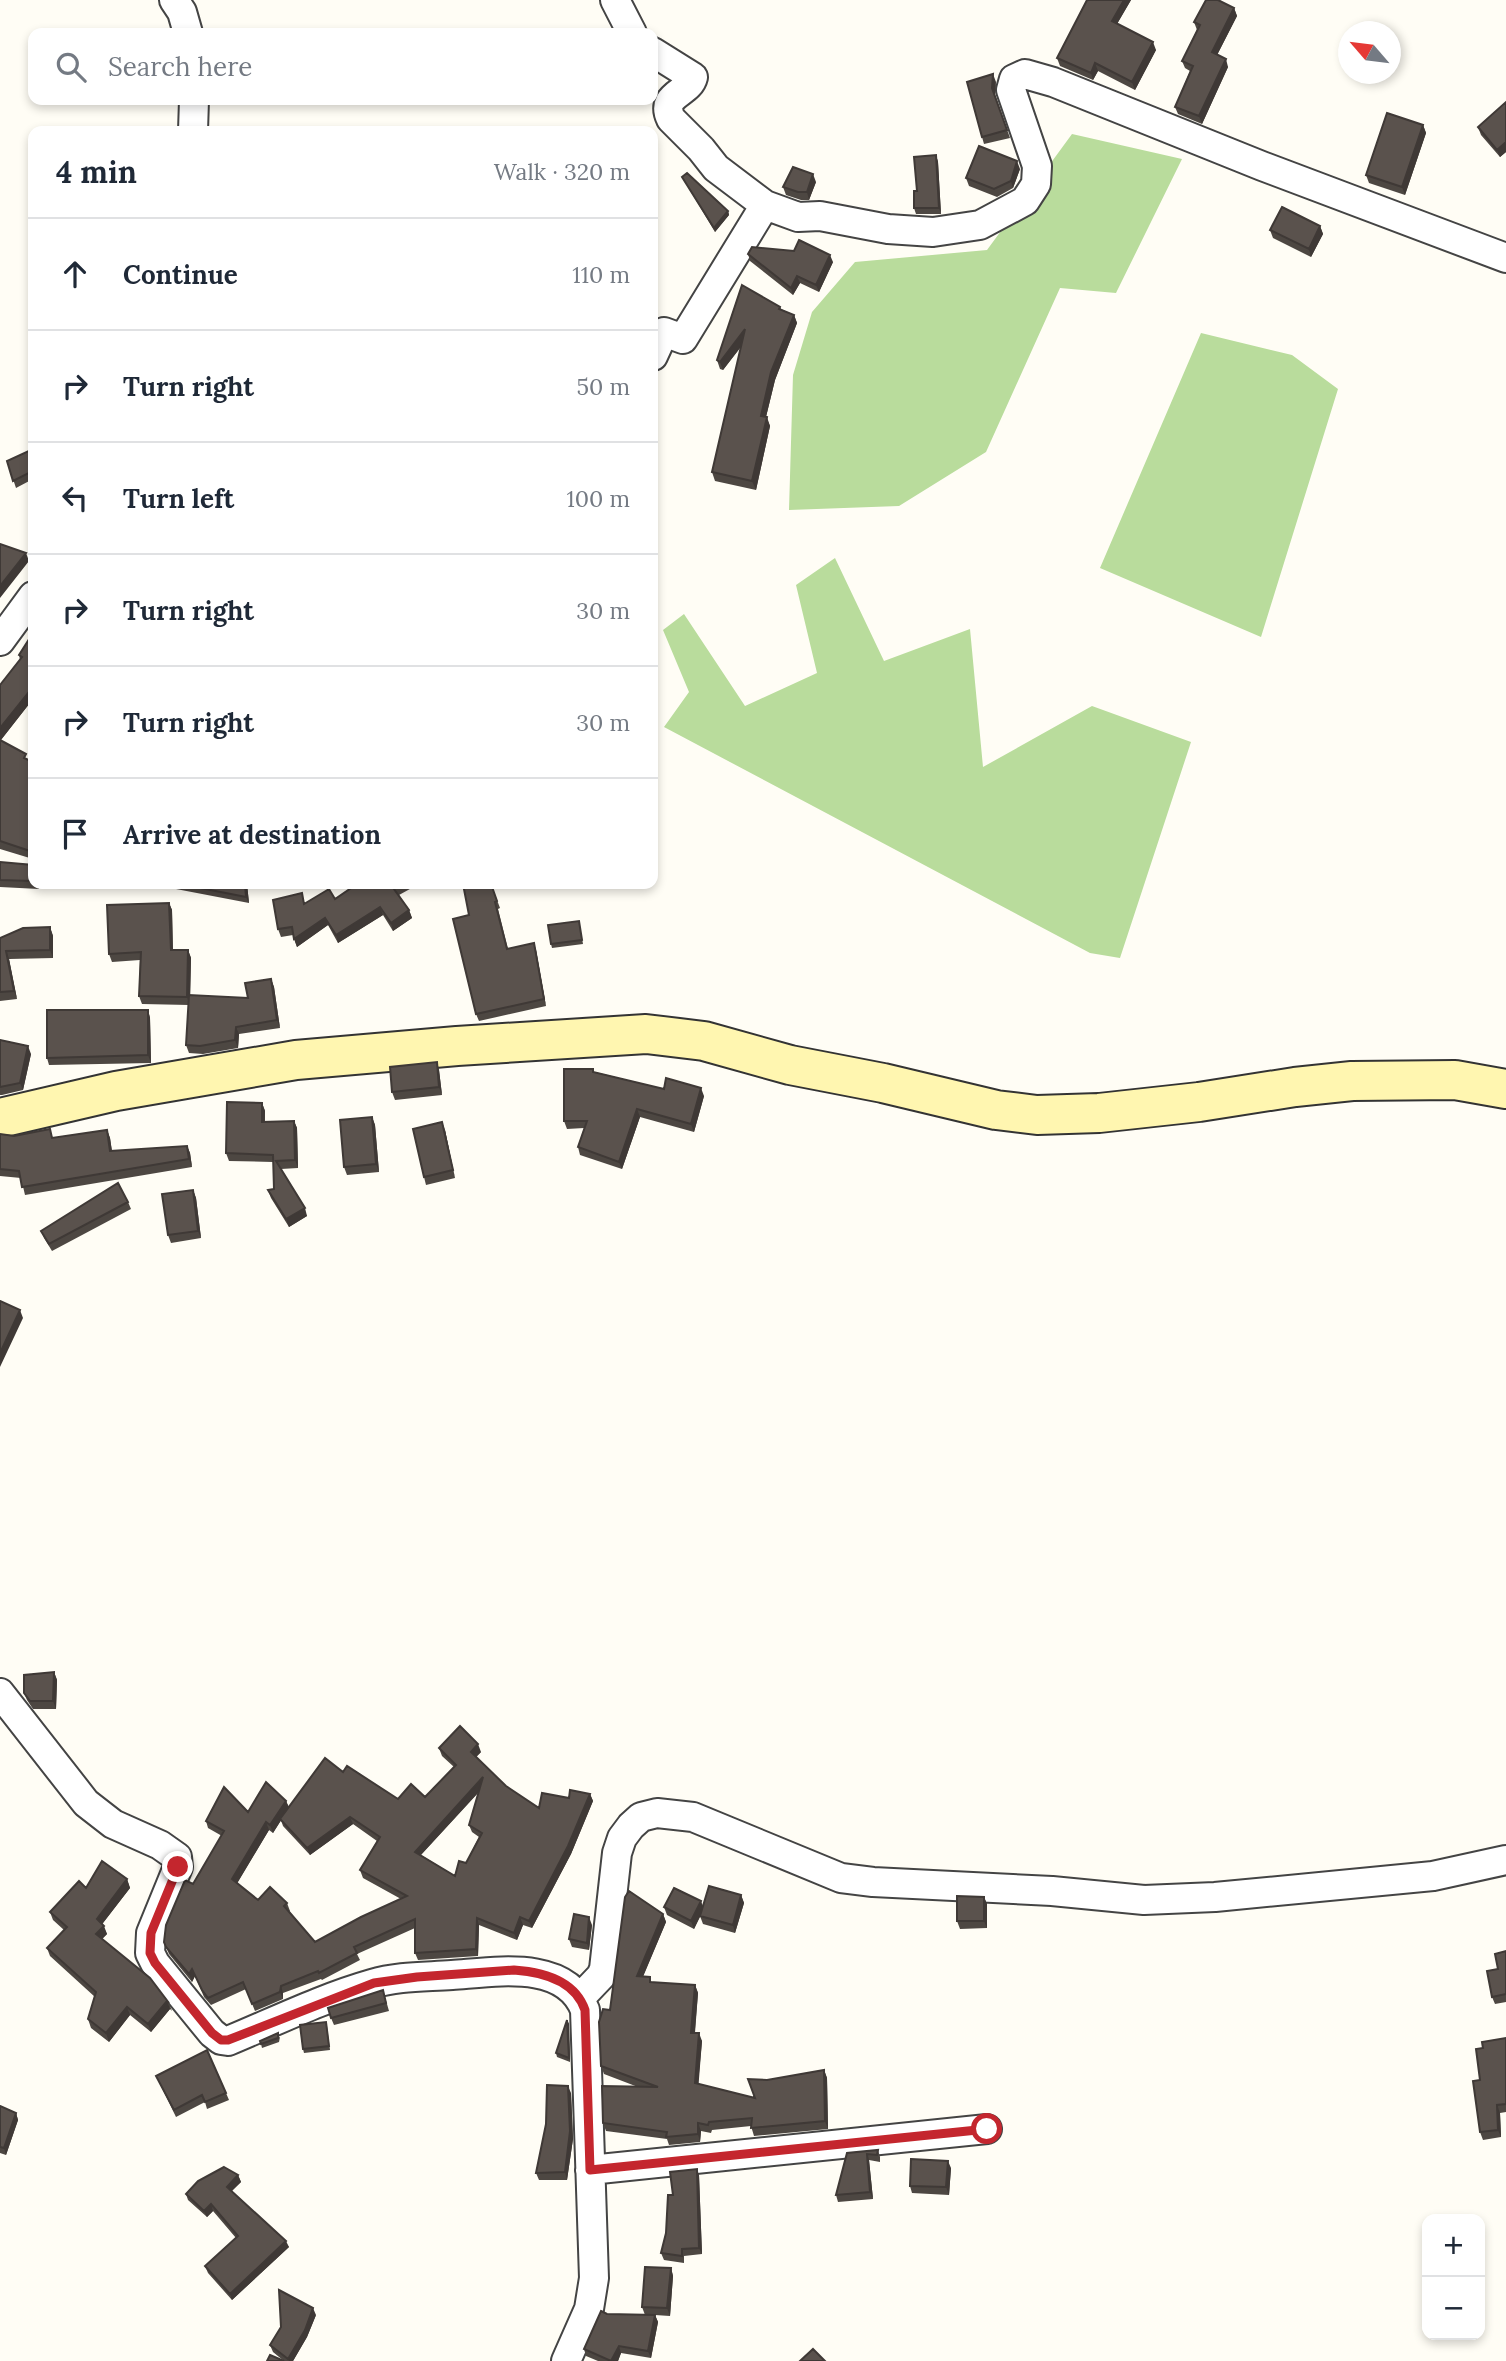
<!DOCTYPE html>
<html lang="en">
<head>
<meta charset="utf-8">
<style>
	body { margin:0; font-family:Lora,serif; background:#f2f2f3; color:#1f2937 }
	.controls { position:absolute; right:21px; bottom:21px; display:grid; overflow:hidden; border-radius:14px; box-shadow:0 4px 10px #0003 }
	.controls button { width:63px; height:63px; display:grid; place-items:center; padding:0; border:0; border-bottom:2px solid #e0e1e3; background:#fff; color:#1f2937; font:35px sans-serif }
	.compass { position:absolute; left:1338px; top:21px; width:63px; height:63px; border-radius:50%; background:#fff; box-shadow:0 4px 10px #0003; rotate:298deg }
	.stop { position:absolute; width:21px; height:21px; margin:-16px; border:5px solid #c4262e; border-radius:50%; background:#fff }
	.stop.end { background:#c4262e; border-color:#fff; box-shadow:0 2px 7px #0008 }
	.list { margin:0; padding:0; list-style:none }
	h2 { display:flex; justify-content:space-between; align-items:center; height:91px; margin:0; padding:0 28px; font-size:30px }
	h2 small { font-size:23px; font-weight:400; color:#747a83 }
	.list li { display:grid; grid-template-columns:46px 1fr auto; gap:21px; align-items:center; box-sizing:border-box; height:112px; padding:0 28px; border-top:2px solid #e0e1e3 }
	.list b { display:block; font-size:26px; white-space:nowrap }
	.list em { font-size:23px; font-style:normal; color:#747a83 }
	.icon { flex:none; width:38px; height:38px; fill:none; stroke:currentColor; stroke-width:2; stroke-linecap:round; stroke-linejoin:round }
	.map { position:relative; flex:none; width:1506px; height:2361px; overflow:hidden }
	.search { position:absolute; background:#fff; box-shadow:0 4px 10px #0003; left:28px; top:28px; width:630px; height:77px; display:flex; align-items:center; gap:18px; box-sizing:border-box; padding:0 24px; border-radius:14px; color:#747a83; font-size:26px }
	.panel { position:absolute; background:#fff; box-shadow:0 4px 10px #0003; left:28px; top:126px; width:630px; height:763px; border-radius:14px }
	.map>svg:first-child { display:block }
</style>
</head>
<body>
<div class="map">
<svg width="1506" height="2361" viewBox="0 0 1506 2361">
	<rect width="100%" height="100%" fill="#fffdf5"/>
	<!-- forest -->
	<path fill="#b9dc9c" d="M1072,134L1182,159L1116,293L1060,288L986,452L899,506L789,510L793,375L812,312L855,262L987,250Z
		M1201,333L1292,355L1338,389L1261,637L1100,568Z
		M835,558L884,661L970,629L983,767L1092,706L1191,742L1120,958L1090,953L664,727L689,692L663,630L684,614L745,706L817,673L796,585Z"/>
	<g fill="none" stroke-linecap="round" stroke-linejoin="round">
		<!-- street casing -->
		<g stroke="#444" stroke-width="32">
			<path id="street" d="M174,0L182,12L188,33
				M615,0L632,33
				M653,52L693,77C689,94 659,94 671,119L701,149L716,168L765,205L798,217L820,216L888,229L933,232L980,225L1025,201L1036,184L1037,166L1011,90L1014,79L1025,74L1053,82L1262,166L1506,258
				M193,131L194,100
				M653,356L664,332L683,339L765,205
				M0,641L33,596
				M0,1693L86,1803L113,1824L160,1845L177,1857L178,1867L151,1933L150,1953L155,1963L212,2033L221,2040L228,2041C276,2021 323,1998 372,1984C398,1976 426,1977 452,1975C495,1972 566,1959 585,2010L594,2278L589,2309L566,2361
				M580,1998L601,1976L604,1969L617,1853L622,1838L631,1826L641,1817L657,1813L693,1817L841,1878L873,1882L1052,1891L1144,1900L1215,1897L1433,1876L1506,1860
				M590,2170L987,2129"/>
		</g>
		<!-- secondary casing -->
		<g stroke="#333" stroke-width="42">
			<path id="secondary" d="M0,1118L116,1091L296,1060L457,1046L646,1034L704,1041L790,1065L883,1083L996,1110L1037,1115L1099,1113L1199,1102L1295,1087L1352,1081L1455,1080L1506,1089"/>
		</g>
		<!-- street -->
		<use href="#street" stroke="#fff" stroke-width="28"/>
		<!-- secondary -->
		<use href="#secondary" stroke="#fff6b0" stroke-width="38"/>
	</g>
	<!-- wall -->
	<path fill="#4d4742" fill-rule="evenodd" d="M1087,0H1131L1117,24L1156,50L1135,90L1098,71L1093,80L1060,66L1057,58Z
		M1234,8L1237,16L1217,55L1228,67L1202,124L1178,114L1175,107L1190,71L1185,68L1182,61L1197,30L1194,22Z
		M996,82L995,95L1010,138L984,144L982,137Z
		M1506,102V152L1500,157L1481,135L1478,127Z
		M1423,125L1426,133L1405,195L1369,183L1366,175Z
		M936,155L938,162L941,214H916L914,208L917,191Z
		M1020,169L1013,188L997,197L969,186L966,178Z
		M682,177L728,211L729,215L715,232Z
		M816,182L809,200H801L786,195L783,187Z
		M1320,226L1323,234L1311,257L1273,238L1270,230Z
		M748,254L833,262L819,292L800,283L793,295L750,261Z
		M780,307L781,309L794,315L797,323L775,380L766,417L770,426L756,490L715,481L712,472L741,347L723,370L720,369L717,360Z
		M33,449V479L16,488L7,461Z
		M33,633V699L1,740L28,760L33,762V859L0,849V685L20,660L19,655Z
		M0,862L33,865V884H40L39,889L0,887Z
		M150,884H247L249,903Z
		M357,884H419L399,895L409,910L412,918L393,931L383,915L338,943L328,925L297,947L293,935L281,937L278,929L305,903L335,899Z
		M491,884L500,908L498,909L508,949L536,950L546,1006L479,1021L476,1014L469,915Z
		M169,903L172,910L173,950H188L191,958L190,995L248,998L271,979L274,987L280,1028L239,1034L238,1048L203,1054L189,1053L186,1045L189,1005L142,1004L139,996L140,960L112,962L109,954Z
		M579,921L583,944L552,948L551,944Z
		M50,927L53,936V958L9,959L17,999L0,1001V938Z
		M148,1010L150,1018L151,1063L49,1065L47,1058Z
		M0,1040L31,1054L23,1090L2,1095H0Z
		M437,1062L439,1070L442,1095L395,1100L392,1092Z
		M595,1072L664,1089L704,1096L694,1132L640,1117L622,1169L580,1155L578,1147L584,1128L567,1129L564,1121Z
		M262,1103L265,1111V1122L294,1121L297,1128L298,1168L281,1169L307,1216L289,1227L271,1198L268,1190L274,1189L273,1162L229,1161L226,1153Z
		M372,1117L375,1125L379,1172L347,1175L344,1167Z
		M107,1130L110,1138L112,1151L187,1146L190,1153L192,1167L25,1195L21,1178L0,1176V1134L53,1138Z
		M445,1130L455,1178L426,1185L424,1177Z
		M193,1190L196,1198L201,1238L171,1243L168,1235Z
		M128,1202L131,1209L52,1251L44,1238L41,1231Z
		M54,1672L57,1680L56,1709H33L27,1700L24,1693Z
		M439,1748L481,1752L476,1757L506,1786L539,1808L569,1798L590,1794L593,1801L571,1854L532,1928L523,1925L517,1940L479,1925L478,1956L418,1960L415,1953V1928L357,1954L360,1960L322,1980L321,1979L283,1993V1999L255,2011L246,1989L211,2005L204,1997L195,1976L192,1982L169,1954L164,1942L193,1884L222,1836L208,1828L206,1821L248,1812L286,1801L289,1807L343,1772L398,1799L425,1797L454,1767L442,1756ZM479,1792L469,1825L472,1832L479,1837L466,1863L455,1876L421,1855ZM281,1820L283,1826L310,1855L353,1824L377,1841L360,1870L363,1878L401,1899L315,1942L289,1911H290L287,1903L258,1900L237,1883L269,1830L273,1833Z
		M127,1879L130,1888L102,1924L107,1934L102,1939L169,2003L172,2011L170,2009L151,2032L130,2015L109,2042L91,2028L88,2019L95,1997L50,1956L47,1948L64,1930L53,1920L50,1912L86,1888Z
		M741,1895L744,1903L735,1933L703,1924L700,1916L694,1929L667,1915L664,1907L703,1906Z
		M984,1897L987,1904V1928L960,1929L957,1921Z
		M663,1914L666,1922L643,1976L652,1982L695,1985L698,1993L695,2033L702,2041L698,2084L754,2098L767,2080L824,2070L827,2078L828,2129L754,2136L751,2126L712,2130L711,2133L701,2131L700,2142L669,2145L667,2139L606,2131L603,2123L638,2087L604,2074L601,2066L610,2010Z
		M592,1925L589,1950L572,1947L569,1939Z
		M1506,1951V2002L1495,2004L1492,1997L1498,1969Z
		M383,1990L389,2011L334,2025L331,2018Z
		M567,2020L569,2024L570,2062L557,2057L556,2053Z
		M327,2026L330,2050L304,2053L303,2049Z
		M280,2037L279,2042L262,2048L261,2044Z
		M1506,2038V2112L1500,2113L1501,2137L1483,2140L1480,2132V2080L1483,2048Z
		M156,2076L226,2093L229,2100L207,2109L205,2102L176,2117Z
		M571,2093L573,2139L567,2180H539L536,2173Z
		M0,2106L16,2113L18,2120L6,2155L0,2153Z
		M878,2150L880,2157V2162L869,2160L873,2199L838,2202L836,2195L847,2153Z
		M951,2168L949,2195L912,2193L910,2186Z
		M238,2175L241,2182L232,2191L289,2247L232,2300L208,2273L205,2266L236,2238L213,2211L207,2217L188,2200L186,2194Z
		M699,2175L702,2254L684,2256V2263L664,2260L661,2253L666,2233L673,2195Z
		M671,2268L673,2276L670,2316L655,2315L658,2322L651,2358L621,2353L618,2361H598L586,2356L584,2349L607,2314L645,2315L642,2307Z
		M316,2315L307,2337L293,2361H284L273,2352L270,2345Z"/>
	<!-- shaded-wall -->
	<path fill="#3f3936" d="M1124,0H1131L1114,29L1112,21Z
		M1234,8L1237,16L1215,59L1212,52Z
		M1153,42L1156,50L1135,90L1132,82Z
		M1226,59L1228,67L1202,124L1199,116Z
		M1095,63L1098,71L1093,80L1091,73Z
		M993,74L996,82L995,95L1010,138L992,88Z
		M1423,125L1426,133L1405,195L1402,187Z
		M1506,142V152L1500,157L1497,150Z
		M936,155L938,162L941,214L939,208Z
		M1017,161L1020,169L1013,188L1011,181Z
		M813,174L816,182L809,200L807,192Z
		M728,211L729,215L715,232L714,228Z
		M1320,226L1323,234L1311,257L1309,249Z
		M830,255L833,262L819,292L816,285Z
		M797,276L800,283L793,295L791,288Z
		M794,315L797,323L775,380L764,425L761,416L771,372Z
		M745,329L748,337L723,370L720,362Z
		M767,417L770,426L756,490L752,481Z
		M26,553L29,561L0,598V586Z
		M33,687V699L0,741V728Z
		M245,884H247L249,903L246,897Z
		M169,903L172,910L173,958L171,950Z
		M380,907L383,915L338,943L336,935Z
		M409,910L412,918L393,931L391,923Z
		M325,918L328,925L297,947L294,939Z
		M50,927L53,936V958L50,950Z
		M534,943L536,950L546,1006L544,999Z
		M188,950L191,958L190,1005L187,997Z
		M6,951L9,959L17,999L14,991Z
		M271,979L274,987L280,1028L277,1020Z
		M148,1010L150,1018L151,1063L148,1055Z
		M236,1027L239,1034L238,1048L235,1040Z
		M28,1046L31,1054L23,1090L20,1083Z
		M437,1062L439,1070L442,1095L439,1087Z
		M701,1088L704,1096L694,1132L691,1124Z
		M262,1103L265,1111L264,1130L262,1122Z
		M637,1109L640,1117L622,1169L619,1162Z
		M372,1117L375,1125L379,1172L376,1164Z
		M294,1121L297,1128L298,1168L295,1160Z
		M442,1122L445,1130L455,1178L453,1170Z
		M107,1130L110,1138L113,1159L110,1151Z
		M187,1146L190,1153L192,1167L189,1159Z
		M193,1190L196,1198L201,1238L198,1231Z
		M305,1208L307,1216L289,1227L286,1219Z
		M20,1310L23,1318L0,1367V1353Z
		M54,1672L57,1680L56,1709L53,1701Z
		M478,1744L481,1752L474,1759L471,1752Z
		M483,1777L486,1784L417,1859L415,1852Z
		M590,1794L593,1801L571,1854L532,1928L529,1921Z
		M286,1801L289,1808L273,1833L270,1825Z
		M350,1817L353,1824L310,1855L307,1848Z
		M266,1822L269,1830L235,1887L232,1879Z
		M127,1879L130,1888L100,1927L97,1919Z
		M741,1895L744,1903L735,1933L733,1925Z
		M984,1897L987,1904V1928L984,1921Z
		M701,1901L704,1909L694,1929L691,1921Z
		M663,1914L666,1922L640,1984L637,1976Z
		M520,1917L523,1925L517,1940L514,1933Z
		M589,1917L592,1925L589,1950L587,1943Z
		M477,1918L479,1925L478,1956L476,1949Z
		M104,1926L107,1934L99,1942L96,1934Z
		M192,1969L195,1976L192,1982L189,1974Z
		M695,1985L698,1993L694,2041L691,2033Z
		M281,1986L283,1993V1999L280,1992Z
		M167,2001L170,2009L151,2032L148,2024Z
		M127,2007L130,2015L109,2042L106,2033Z
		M567,2020L569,2024L570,2062L569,2058Z
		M699,2033L702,2041L698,2091L695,2083Z
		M824,2070L827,2078L828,2129L825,2121Z
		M568,2086L571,2093L573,2139L567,2180L565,2172Z
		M1497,2105L1500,2113L1501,2137L1498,2130Z
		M16,2113L18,2120L6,2155L4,2148Z
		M698,2123L701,2131L700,2142L698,2134Z
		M867,2154L869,2160L873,2199L870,2192Z
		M948,2161L951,2168L949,2195L946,2187Z
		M697,2169L699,2175L702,2254L699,2248Z
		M238,2175L241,2182L229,2193L227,2187Z
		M211,2204L213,2211L207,2217L204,2211Z
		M286,2241L289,2247L232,2300L230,2294Z
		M671,2268L673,2276L670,2316L667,2308Z
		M313,2308L316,2315L307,2337L293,2361H289L288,2359Z
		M655,2315L658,2322L651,2358L648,2351Z
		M619,2346L621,2353L618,2361H612Z"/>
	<!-- building -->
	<path fill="#5a524d" stroke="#3f3936" stroke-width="2" fill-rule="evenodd" d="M1087,0H1124L1112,21L1153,42L1132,82L1095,63L1091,73L1057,58Z
		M1206,0H1218L1234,8L1212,52L1226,59L1199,116L1175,107L1193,66L1182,61L1200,25L1194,22Z
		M993,74L992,88L1007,130L982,137L967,82Z
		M1506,102V142L1497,150L1478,127Z
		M1387,113L1423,125L1402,187L1366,175Z
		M979,146L1017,161L1011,181L994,189L966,178Z
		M936,155L939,208H914V191H917L914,157Z
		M793,167L813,174L807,192H798L783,187Z
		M687,173L728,211L714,228L682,177Z
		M1282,207L1320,226L1309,249L1270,230Z
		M799,240L830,255L816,285L797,276L791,288L748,254L752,247L794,251Z
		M742,285L780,307L779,309L794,315L771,372L761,416L767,417L752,481L712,472L745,329L720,362L717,360Z
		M33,449V471L13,481L7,461Z
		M0,544L26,553L0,586Z
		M33,633V687L0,728V685L22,657L19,655Z
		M0,740L26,754L24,758L33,762V852L0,841Z
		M0,862L33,865V881L0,880Z
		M180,884H245L246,897Z
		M357,884H403L394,889L409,910L391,923L380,907L336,935L325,918L294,939L292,927L278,929L273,900L302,893L304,904L329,889L335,899Z
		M463,884H491L497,901L495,902L507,949L534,943L544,999L476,1014L453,919L469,915Z
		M169,903L171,950H188L187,997L139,996L141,952L109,954L107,905Z
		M579,921L582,940L551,944L548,925Z
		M50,927V950L6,951L14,991L0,992V938L23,928Z
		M271,979L277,1020L236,1027L235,1040L200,1046L186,1045L189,995L248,998L245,983Z
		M47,1010H148V1055L47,1058Z
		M0,1040L28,1046L20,1083L0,1087Z
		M437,1062L439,1087L392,1092L390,1067Z
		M564,1069H593V1072L664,1089L666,1078L701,1088L691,1124L637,1109L619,1162L578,1147L587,1121H564Z
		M227,1102L262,1103V1122L294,1121L295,1160L276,1161L305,1208L286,1219L268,1190L274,1189L273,1155L226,1153Z
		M372,1117L376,1164L344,1167L340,1120Z
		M442,1122L453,1170L424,1177L413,1129Z
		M50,1129L52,1138L107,1130L110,1151L187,1146L189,1159L22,1187L19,1171L0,1169V1134L14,1136Z
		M118,1183L128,1202L49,1244L41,1231Z
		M193,1190L198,1231L168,1235L162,1194Z
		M0,1301L20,1310L0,1353Z
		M54,1672L53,1701H30L24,1693V1675Z
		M460,1726L478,1744L471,1752L506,1786L539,1808L542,1793L569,1798L570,1790L590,1794L568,1846L529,1921L520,1917L514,1933L477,1918L476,1949L415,1953V1919L354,1947L357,1953L319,1973L318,1971L281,1986L280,1992L252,2004L243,1982L208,1998L202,1990L192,1969L189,1974L166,1947L164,1942L166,1925L185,1880L193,1884L224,1831L206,1821L224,1787L248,1812L266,1782L286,1801L270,1825L266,1822L232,1879L258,1900L270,1887L287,1903L284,1906L315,1942L361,1917L407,1896L360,1870L380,1837L350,1817L307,1848L280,1819L325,1758L343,1772L347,1766L398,1799L411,1784L425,1797L456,1765L439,1748ZM483,1777L469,1825L482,1833L466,1863L459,1861L455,1876L415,1852Z
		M102,1861L127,1879L97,1919L104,1926L96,1934L150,1978L169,2003L167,2001L148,2024L127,2007L106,2033L88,2019L96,1992L47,1948L67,1927L50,1912L79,1881L86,1888Z
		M709,1886L741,1895L733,1925L700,1916Z
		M674,1888L701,1901L691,1921L664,1907Z
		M629,1891L663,1914L637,1976L650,1977V1982L695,1985L691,2033H699L695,2083L755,2098L748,2079L767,2080L824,2070L825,2121L751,2128L752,2118L709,2122L708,2125L698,2123V2134L666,2137L667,2132L603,2123L602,2086L658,2087L601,2066L599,2022L603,2009L610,2010L625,1897Z
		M957,1896L984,1897V1921H957Z
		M574,1914L589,1917L587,1943L569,1939Z
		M1506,1951V1994L1492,1997L1487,1971L1498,1969L1495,1954Z
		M383,1990L386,2003L331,2018L328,2008Z
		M567,2020L569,2058L556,2053Z
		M326,2022L329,2046L303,2049L300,2025Z
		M278,2033V2038L261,2044L260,2041Z
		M1506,2038V2104L1497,2105L1498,2130L1480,2132L1473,2081L1480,2080L1476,2049L1483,2048L1482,2042Z
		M207,2050L226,2093L205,2102L202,2095L174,2110L156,2076Z
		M547,2085L568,2086L570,2131L565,2172L536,2173L546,2124Z
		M0,2106L16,2113L4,2148L0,2147Z
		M878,2150L877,2155L867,2154L870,2192L836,2195L847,2153Z
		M911,2159L948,2161L946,2187L910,2186Z
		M224,2167L238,2175L227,2187L286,2241L230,2294L205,2266L238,2236L211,2204L204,2211L186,2194L198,2181Z
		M697,2169L699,2248L682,2249V2256L661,2253L666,2233L668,2195H673L670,2172Z
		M645,2267L671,2268L667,2308L642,2307Z
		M279,2290L313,2308L305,2330L288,2359L270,2345L281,2327Z
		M601,2311L607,2314L655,2315L648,2351L619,2346L611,2361L584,2349Z
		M813,2349L825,2361H800Z
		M270,2355L284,2361H267Z"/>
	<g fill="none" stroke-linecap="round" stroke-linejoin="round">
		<!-- route -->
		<path stroke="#c4262e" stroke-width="9" d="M178,1867L151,1933L150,1953L155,1963L212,2033L221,2040H228L374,1983L417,1977L514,1970C543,1972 575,1981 585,2010L590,2170L987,2129"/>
	</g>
</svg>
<div class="controls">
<button>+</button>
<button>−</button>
</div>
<svg class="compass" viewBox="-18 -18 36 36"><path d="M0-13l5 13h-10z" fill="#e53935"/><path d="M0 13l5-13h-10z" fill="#747a83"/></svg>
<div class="stop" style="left:987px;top:2129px"></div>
<div class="stop end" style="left:178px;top:1867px"></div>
<div class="search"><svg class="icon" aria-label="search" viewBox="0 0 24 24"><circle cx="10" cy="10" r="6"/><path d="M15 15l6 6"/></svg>Search here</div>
<section class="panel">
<h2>4 min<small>Walk · 320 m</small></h2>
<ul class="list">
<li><svg class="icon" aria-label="ahead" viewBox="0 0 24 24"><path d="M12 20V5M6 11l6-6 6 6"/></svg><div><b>Continue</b></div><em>110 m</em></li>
<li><svg class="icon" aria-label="right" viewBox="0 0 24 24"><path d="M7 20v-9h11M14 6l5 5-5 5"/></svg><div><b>Turn right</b></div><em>50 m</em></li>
<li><svg class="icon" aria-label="left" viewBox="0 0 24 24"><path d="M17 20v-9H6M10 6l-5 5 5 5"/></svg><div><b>Turn left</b></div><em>100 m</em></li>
<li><svg class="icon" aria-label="right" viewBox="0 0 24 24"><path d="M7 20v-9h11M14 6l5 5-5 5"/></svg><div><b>Turn right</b></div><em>30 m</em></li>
<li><svg class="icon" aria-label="right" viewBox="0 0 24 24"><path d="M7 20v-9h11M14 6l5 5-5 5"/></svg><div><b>Turn right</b></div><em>30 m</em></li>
<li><svg class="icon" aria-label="arrive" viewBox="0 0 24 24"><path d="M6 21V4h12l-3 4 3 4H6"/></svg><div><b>Arrive at destination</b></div></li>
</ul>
</section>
</div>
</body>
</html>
